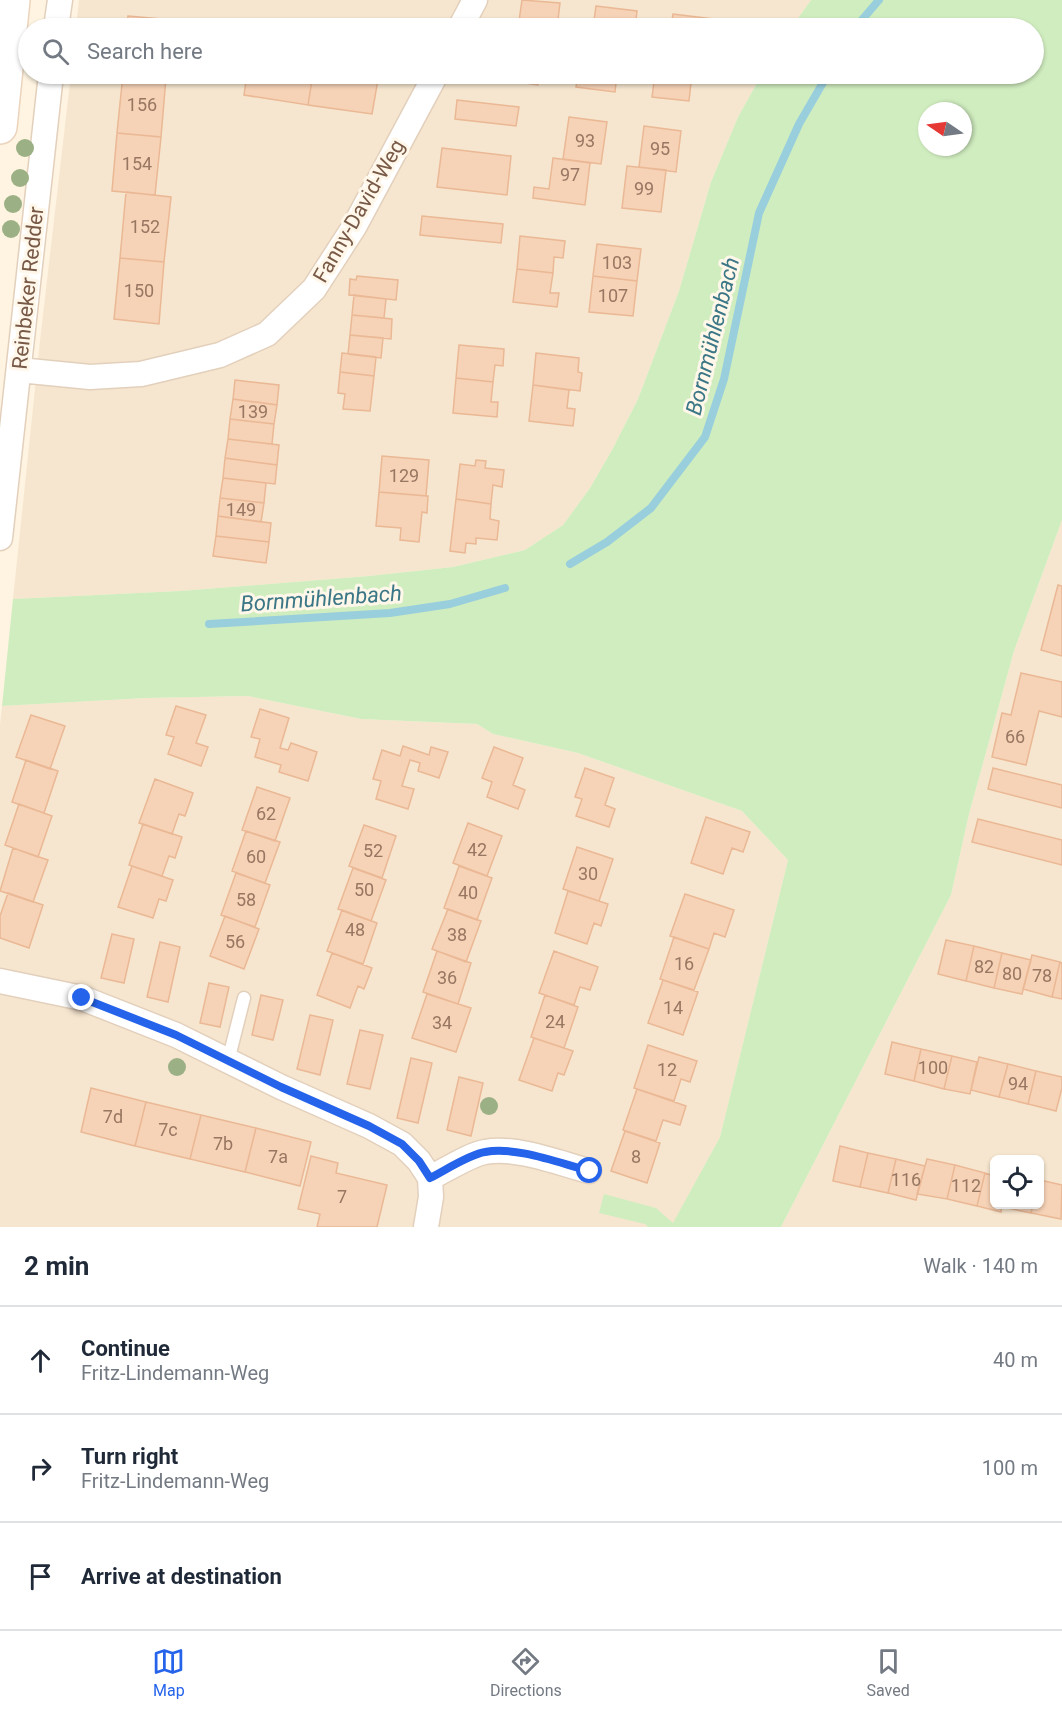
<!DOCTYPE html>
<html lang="en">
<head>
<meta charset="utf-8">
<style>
	body { margin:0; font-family:Roboto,sans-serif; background:#f2f2f3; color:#1f2937 }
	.controls { position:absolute; right:18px; bottom:18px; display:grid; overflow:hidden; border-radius:9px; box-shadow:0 2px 4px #0004 }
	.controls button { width:54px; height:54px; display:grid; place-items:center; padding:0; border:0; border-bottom:2px solid #e0e1e3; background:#fff; color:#1f2937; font:30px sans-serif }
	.compass { position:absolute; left:918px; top:102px; width:54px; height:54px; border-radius:50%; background:#fff; box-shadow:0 2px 4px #0004; rotate:283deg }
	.stop { position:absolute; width:18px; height:18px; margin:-14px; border:4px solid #2563eb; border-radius:50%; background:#fff }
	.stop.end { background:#2563eb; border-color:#fff; box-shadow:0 2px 6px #0008 }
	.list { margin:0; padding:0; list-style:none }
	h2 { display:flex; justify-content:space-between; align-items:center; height:78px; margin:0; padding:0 24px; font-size:26px }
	h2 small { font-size:20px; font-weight:400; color:#747a83 }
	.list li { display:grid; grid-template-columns:39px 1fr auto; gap:18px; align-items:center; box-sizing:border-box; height:108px; padding:0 24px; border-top:2px solid #e0e1e3 }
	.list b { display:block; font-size:22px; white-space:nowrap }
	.list p { margin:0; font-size:20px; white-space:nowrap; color:#747a83 }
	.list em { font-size:20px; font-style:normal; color:#747a83 }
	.icon { flex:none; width:33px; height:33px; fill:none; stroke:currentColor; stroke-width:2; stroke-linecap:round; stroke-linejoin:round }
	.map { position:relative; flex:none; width:1062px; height:1227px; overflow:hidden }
	.search { position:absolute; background:#fff; box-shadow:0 2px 4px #0004; left:18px; right:18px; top:18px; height:66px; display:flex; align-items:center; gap:15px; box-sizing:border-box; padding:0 21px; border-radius:33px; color:#747a83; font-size:22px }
	.sheet { height:402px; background:#fff }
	nav { display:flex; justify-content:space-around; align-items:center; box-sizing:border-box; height:84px; border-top:2px solid #e0e1e3; background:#fff; font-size:16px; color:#747a83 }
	nav a { display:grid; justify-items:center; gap:3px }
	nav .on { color:#2563eb }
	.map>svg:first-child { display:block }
</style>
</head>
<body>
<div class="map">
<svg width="1062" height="1227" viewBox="0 0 1062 1227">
	<rect width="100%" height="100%" fill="#fef4e1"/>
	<!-- residential -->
	<path fill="#f6e6cf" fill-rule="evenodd" d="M79,0H811L791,28H76Z
		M71,74H762L738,117L711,182L679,291L638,399L612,450L590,488L563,525L525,550L453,567L369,576L180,591L13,599L40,341Z
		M1062,520V1227H781L951,895L969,814L1014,651ZM994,1160H1040V1204H994Z
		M248,696L361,719L477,724L493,734L578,753L742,811L788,860L720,1137L673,1224H645L648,1227H0V725L2,706L146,698Z"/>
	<!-- green -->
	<path fill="#d0edbf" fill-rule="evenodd" d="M811,0H1062V520L1014,651L969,814L951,895L781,1227H648L645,1224L599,1213L604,1194L656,1208L673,1223L720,1137L788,860L742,811L578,753L493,734L477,724L361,719L248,696L146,698L2,706L13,599L180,591L369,576L453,567L525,550L563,525L590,488L612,450L638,399L679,291L711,182L738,117L762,74H1034V28H791ZM927,111H963V147H927Z"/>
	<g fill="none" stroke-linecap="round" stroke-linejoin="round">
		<!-- stream -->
		<path stroke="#99cfdc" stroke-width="8" d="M855,28L879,0
			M570,564L607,542L651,508L705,437L724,379L759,213L799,124L828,74
			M209,624L390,613L450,604L505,588"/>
	</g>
	<!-- building -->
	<path fill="#f6d2b6" stroke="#eab895" stroke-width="1.5" d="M522,0L560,3L557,28H518Z
		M596,6L637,11L635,28H593Z
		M673,14L713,19L712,28H671Z
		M128,16L172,20L171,28H127Z
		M123,74L166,78L161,137L117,133Z
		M123,74H167L166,78Z
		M247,74H313L308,105L244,95Z
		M313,74H379L372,114L308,105Z
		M499,74H539L538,85L499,79Z
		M578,74H617L615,92L576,87Z
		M655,74H692L689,101L652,97Z
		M457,100L519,107L516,126L455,119Z
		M569,117L607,122L601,164L563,159Z
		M644,126L681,131L676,172L639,167Z
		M117,133L161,137L155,195L112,191Z
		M442,148L511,156L507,195L437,187Z
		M553,158L590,163L585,205L533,198L534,187L549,189Z
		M627,166L666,170L661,212L622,208Z
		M126,192L171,197L164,262L120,258Z
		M422,216L503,224L501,243L420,235Z
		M520,236L565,241L563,258L554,257L553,273L517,269Z
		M597,244L641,249L637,281L593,276Z
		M120,258L164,262L159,324L114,319Z
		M517,269L553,273L550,293H559L557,307L513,302Z
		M357,276L398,280L396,300L349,295L350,279L356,280Z
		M593,276L637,281L633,316L589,312Z
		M354,295L386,299L384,318L352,315Z
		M352,315L392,319L391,339L350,335Z
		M350,335L383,338L381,358L348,354Z
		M459,345L504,349L503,366L495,365L493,382L456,378Z
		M342,353L376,357L374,376L340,372Z
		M536,353L579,358L578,372L582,373L580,391L533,385Z
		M340,372L374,376L370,411L343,409L345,394L338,393Z
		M456,378L493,382L491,402H498L497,417L453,413Z
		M235,380L279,385L277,405L233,399Z
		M533,385L569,390L567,408L575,409L573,426L529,421Z
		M233,399L277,405L274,424L230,419Z
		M230,419L274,424L272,444L228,439Z
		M228,439L279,445L277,465L225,458Z
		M382,456L429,460L426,496L379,492Z
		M225,458L277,465L275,484L223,478Z
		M476,460L486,461L485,468L504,470L502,487L493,485L491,504L456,499L460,464L475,466Z
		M223,478L266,483L264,503L220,498Z
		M379,492L428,496L427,513L422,512L419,542L400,540L401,528L376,526Z
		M220,498L264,503L261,522L218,516Z
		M456,499L491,504L490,519L499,521L497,540L476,538V544L466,543L465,553L450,551Z
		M218,516L271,523L269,542L216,536Z
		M216,536L269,542L266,563L213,556Z
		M1058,585L1062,586V656L1041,650Z
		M1021,673L1062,682V717L1039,711L1026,765L992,757L1002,713L1011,715Z
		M176,706L206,715L196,743L208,747L201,766L168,754L174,737L166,735Z
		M260,709L289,718L280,748L288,750L291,743L317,752L308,781L279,772L281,765L255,757L260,739L251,737Z
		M31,715L65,726L50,769L16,757Z
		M403,746L429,755L431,747L448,752L439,778L418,771L420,763L410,760L402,786L414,789L408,809L376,799L381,781L373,779L382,750L400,756Z
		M494,747L523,758L513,785L525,790L518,809L487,797L492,782L482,778Z
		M26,760L58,771L44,813L12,802Z
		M585,768L614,778L605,805L615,809L609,827L576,816L582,799L575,797Z
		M993,768L1062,785V808L988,789Z
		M155,779L193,793L185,816L179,814L172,834L139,823Z
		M257,787L290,798L275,841L242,830Z
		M19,804L52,816L38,857L5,845Z
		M706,817L750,832L743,852L732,848L723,874L691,863Z
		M978,819L1062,840V865L972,842Z
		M468,823L502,836L487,876L453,863Z
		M143,824L182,837L175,858L169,856L162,876L129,865Z
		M364,825L396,836L382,878L349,866Z
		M246,831L280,842L265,883L232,871Z
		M577,847L613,859L599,901L563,889Z
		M13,848L48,860L33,902L0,891Z
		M132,866L173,880L166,901L159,899L153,918L118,907Z
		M459,866L492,878L477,920L444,908Z
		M353,868L386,880L371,921L338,909Z
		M236,873L270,885L255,927L221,915Z
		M568,891L608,904L601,926L594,923L587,944L555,933Z
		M8,893L43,905L29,948L0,938V916Z
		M685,894L734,910L725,937L714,933L709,949L670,936Z
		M448,909L481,921L466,962L432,949Z
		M342,910L377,923L363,964L327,951Z
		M225,916L259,929L244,969L210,956Z
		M112,934L134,939L124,983L101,978Z
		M674,937L709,949L694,990L660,979Z
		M946,940L974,946L966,981L938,974Z
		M160,942L180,947L168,1002L147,997Z
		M974,946L1002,953L994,988L966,981Z
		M437,951L471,963L458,1004L423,992Z
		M554,951L598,967L590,990L580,987L574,1005L539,993Z
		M332,953L372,968L364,989L358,986L350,1008L317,995Z
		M1002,953L1031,960L1022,994L994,988Z
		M1032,955L1060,962L1052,997L1023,989Z
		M1060,962L1062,963V999L1052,997Z
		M663,980L698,992L683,1035L648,1023Z
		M209,983L229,987L220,1027L200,1023Z
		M427,994L471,1008L456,1052L412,1038Z
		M261,995L283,1000L273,1040L252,1035Z
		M545,995L578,1007L564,1048L531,1037Z
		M310,1015L333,1020L320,1075L297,1069Z
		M360,1030L383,1035L370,1089L347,1084Z
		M534,1038L573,1051L564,1075L558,1073L552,1091L519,1080Z
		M892,1042L921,1049L914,1081L885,1074Z
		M648,1045L697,1061L690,1082L681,1079L674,1101L634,1088Z
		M921,1049L952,1056L944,1089L914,1081Z
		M952,1056L977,1062L970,1094L944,1089Z
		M979,1057L1008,1064L999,1097L971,1090Z
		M411,1058L432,1063L418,1123L397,1118Z
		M1008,1064L1036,1071L1028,1104L999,1097Z
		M1036,1071L1062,1077V1088L1056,1111L1028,1104Z
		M459,1077L483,1083L471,1136L447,1130Z
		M91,1088L146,1102L135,1146L81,1132Z
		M637,1089L686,1106L680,1125L663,1120L656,1141L623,1130Z
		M146,1102L201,1115L190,1159L135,1146Z
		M201,1115L256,1128L245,1172L190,1159Z
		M256,1128L311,1142L300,1186L245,1172Z
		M625,1131L660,1143L647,1183L611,1171Z
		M840,1146L868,1153L860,1187L833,1181Z
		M868,1153L896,1159L888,1193L860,1187Z
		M311,1156L338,1163L336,1173L387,1185L377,1227H317L320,1214L298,1209Z
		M896,1159L925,1166L916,1200L888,1193Z
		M927,1159L955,1165L947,1199L917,1194Z
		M955,1165L985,1173L977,1206L947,1199Z
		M985,1173L994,1176V1204H1002L1001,1212L977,1206Z
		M1040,1180L1062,1185L1061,1219L1031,1213L1033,1204H1040Z
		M1002,1204H1033L1031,1213L1002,1207Z"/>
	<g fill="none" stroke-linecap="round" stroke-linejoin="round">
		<!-- lane casing -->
		<g stroke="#e3d0bc" stroke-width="15">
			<path id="lane" d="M228,1061L244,998"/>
		</g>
		<!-- street casing -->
		<g stroke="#e3d0bc" stroke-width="27">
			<path id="street" d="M56,28L60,0
				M460,28L475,0
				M19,370L90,377L141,374L220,355L267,334L314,289L354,227L436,74
				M0,538L51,74
				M0,981L82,998L176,1035L281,1087L369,1126L402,1144L419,1161L430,1178L431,1197L426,1227
				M430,1178C444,1171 471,1154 485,1152C516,1146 559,1163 589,1171"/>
		</g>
		<!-- secondary casing -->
		<g stroke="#ebd3bc" stroke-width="36">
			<path id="secondary" d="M0,127L13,0"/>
		</g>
		<!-- lane -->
		<use href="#lane" stroke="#fff" stroke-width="12"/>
		<!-- street -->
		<use href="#street" stroke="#fff" stroke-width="24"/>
		<!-- secondary -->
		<use href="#secondary" stroke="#fff" stroke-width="33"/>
	</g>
	<!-- trees -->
	<g fill="#9cb085">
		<circle cx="25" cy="148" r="9"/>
		<circle cx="20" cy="178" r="9"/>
		<circle cx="13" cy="204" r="9"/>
		<circle cx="11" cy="229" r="9"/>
		<circle cx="177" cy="1067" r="9"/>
		<circle cx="489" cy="1106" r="9"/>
	</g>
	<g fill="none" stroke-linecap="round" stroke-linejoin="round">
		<!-- route -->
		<path stroke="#2563eb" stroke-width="8" d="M82,998L176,1035L281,1087L369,1126L402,1144L419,1161L430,1178C444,1171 470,1154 485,1152C516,1146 559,1163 590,1171"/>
	</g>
	<g text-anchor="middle" stroke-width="6" stroke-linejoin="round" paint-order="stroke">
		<!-- number labels -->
		<g font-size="18" fill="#987762">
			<text x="142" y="111">156</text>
			<text x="585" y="147">93</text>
			<text x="660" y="155">95</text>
			<text x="137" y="170">154</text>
			<text x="570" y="181">97</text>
			<text x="644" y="195">99</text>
			<text x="145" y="233">152</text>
			<text x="617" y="269">103</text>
			<text x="139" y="297">150</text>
			<text x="613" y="302">107</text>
			<text x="253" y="418">139</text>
			<text x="404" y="482">129</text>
			<text x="241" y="516">149</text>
			<text x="1015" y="743">66</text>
			<text x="266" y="820">62</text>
			<text x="477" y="856">42</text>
			<text x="373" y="857">52</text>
			<text x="256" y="863">60</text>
			<text x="588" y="880">30</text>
			<text x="364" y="896">50</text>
			<text x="468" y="899">40</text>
			<text x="246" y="906">58</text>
			<text x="355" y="936">48</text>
			<text x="457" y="941">38</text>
			<text x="235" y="948">56</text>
			<text x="684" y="970">16</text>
			<text x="984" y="973">82</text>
			<text x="1012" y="980">80</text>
			<text x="1042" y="982">78</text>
			<text x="447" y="984">36</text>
			<text x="673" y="1014">14</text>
			<text x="555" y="1028">24</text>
			<text x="442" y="1029">34</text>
			<text x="933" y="1074">100</text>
			<text x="667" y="1076">12</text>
			<text x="1018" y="1090">94</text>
			<text x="113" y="1123">7d</text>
			<text x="168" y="1136">7c</text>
			<text x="223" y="1150">7b</text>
			<text x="278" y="1163">7a</text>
			<text x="636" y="1163">8</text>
			<text x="906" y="1186">116</text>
			<text x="966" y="1192">112</text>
			<text x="342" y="1203">7</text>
		</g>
		<!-- street labels -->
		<g font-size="21" fill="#785946" stroke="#fff7e9">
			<text transform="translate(359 211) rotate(-60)" y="7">Fanny-David-Weg</text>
			<text transform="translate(28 288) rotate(-84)" y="7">Reinbeker Redder</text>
		</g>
		<!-- water labels -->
		<g font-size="22" font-style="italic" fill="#3b7786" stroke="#fff7e9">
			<text transform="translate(712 336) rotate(-76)" y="8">Bornmühlenbach</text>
			<text transform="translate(321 598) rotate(-4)" y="8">Bornmühlenbach</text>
		</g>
	</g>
</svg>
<div class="controls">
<button><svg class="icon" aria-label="locate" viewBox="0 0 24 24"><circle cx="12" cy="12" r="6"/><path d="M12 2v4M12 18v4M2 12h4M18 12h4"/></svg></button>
</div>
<svg class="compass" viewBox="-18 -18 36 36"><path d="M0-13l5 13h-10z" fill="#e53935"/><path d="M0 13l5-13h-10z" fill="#747a83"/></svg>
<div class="stop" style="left:590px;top:1171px"></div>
<div class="stop end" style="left:82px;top:998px"></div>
<div class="search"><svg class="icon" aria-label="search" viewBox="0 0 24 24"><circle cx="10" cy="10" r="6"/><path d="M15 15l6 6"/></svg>Search here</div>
</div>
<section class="sheet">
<h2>2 min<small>Walk · 140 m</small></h2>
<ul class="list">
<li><svg class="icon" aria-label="ahead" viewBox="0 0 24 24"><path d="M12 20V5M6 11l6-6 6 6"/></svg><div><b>Continue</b><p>Fritz-Lindemann-Weg</p></div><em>40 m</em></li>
<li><svg class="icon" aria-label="right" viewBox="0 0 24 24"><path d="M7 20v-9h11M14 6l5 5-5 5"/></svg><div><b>Turn right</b><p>Fritz-Lindemann-Weg</p></div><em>100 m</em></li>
<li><svg class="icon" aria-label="arrive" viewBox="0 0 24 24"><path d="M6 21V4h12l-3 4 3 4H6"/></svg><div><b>Arrive at destination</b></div></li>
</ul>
</section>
<nav>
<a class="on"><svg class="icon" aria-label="map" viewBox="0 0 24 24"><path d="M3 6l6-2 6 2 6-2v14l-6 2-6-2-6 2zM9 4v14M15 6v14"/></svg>Map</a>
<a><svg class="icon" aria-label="directions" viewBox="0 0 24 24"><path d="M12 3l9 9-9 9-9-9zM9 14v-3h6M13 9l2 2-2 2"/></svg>Directions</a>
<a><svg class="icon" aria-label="saved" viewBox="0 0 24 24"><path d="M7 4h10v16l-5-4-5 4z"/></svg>Saved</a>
</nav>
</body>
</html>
